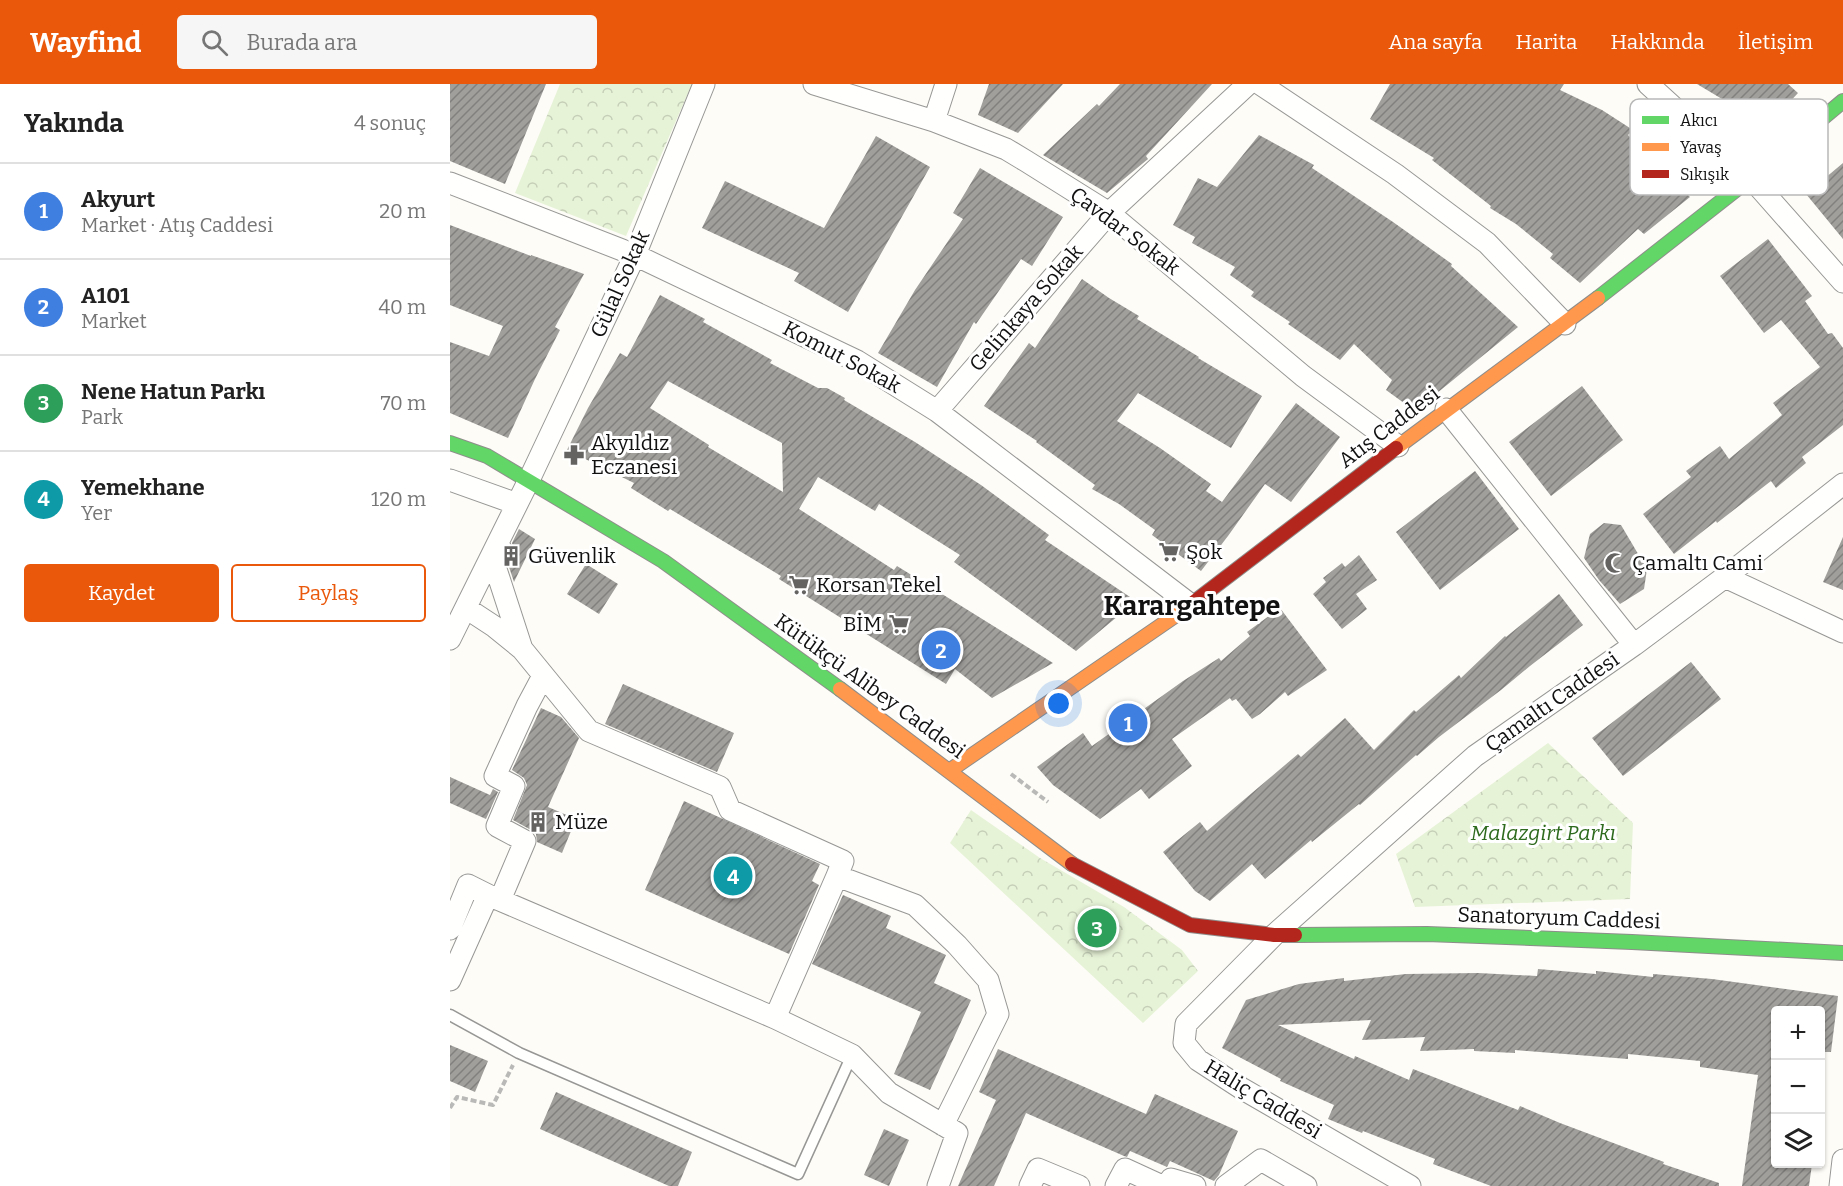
<!DOCTYPE html>
<html lang="tr">
<head>
<meta charset="utf-8">
<style>
	body { margin:0; font-family:Bitter,serif; background:#f6f6f6; color:#222 }
	.controls { position:absolute; right:18px; bottom:18px; display:grid; overflow:hidden; border-radius:6px; box-shadow:0 2px 4px #0004 }
	.controls button { width:54px; height:54px; display:grid; place-items:center; padding:0; border:0; border-bottom:2px solid #e0e0e0; background:#fff; color:#222; font:30px sans-serif }
	.you { position:absolute; left:609px; top:620px; width:21px; height:21px; margin:-15px; border:4px solid #fff; border-radius:50%; background:#1a73e8; box-shadow:0 0 0 9px #1a73e833 }
	.badge { display:grid; place-items:center; width:39px; height:39px; border-radius:50%; background:#ea580c; color:#fff; font-size:20px; font-weight:700 }
	.pin { position:absolute; translate:-50% -50%; border:3px solid #fff; box-shadow:0 2px 6px #0006 }
	.list { margin:0; padding:0; list-style:none }
	h2 { display:flex; justify-content:space-between; align-items:center; height:78px; margin:0; padding:0 24px; font-size:26px }
	h2 small { font-size:20px; font-weight:400; color:#767676 }
	.list li { display:grid; grid-template-columns:39px 1fr auto; gap:18px; align-items:center; box-sizing:border-box; height:96px; padding:0 24px; border-top:2px solid #e0e0e0 }
	.list b { display:block; font-size:22px; white-space:nowrap }
	.list p { margin:0; font-size:20px; white-space:nowrap; color:#767676 }
	.list em { font-size:20px; font-style:normal; color:#767676 }
	.actions { display:flex; gap:12px; padding:18px 24px }
	.actions a { flex:1; padding:14px 0; border:2px solid #ea580c; border-radius:6px; text-align:center; font-size:21px; color:#ea580c }
	.actions .main { background:#ea580c; color:#fff }
	.icon { flex:none; width:33px; height:33px; fill:none; stroke:currentColor; stroke-width:2; stroke-linecap:round; stroke-linejoin:round }
	.map { position:relative; flex:none; width:1393px; height:1102px; overflow:hidden }
	header { display:flex; align-items:center; gap:36px; box-sizing:border-box; height:84px; padding:0 30px; background:#ea580c; color:#fff }
	header strong { font-size:28px }
	nav { display:flex; gap:33px; margin-inline-start:auto; font-size:21px }
	.search { width:420px; height:54px; background:#f6f6f6; display:flex; align-items:center; gap:15px; box-sizing:border-box; padding:0 21px; border-radius:6px; color:#767676; font-size:22px }
	main { display:flex }
	aside { flex:1; background:#fff }
	.map>svg:first-child { display:block }
</style>
</head>
<body>
<header>
<strong>Wayfind</strong>
<div class="search"><svg class="icon" aria-label="search" viewBox="0 0 24 24"><circle cx="10" cy="10" r="6"/><path d="M15 15l6 6"/></svg>Burada ara</div>
<nav><a>Ana sayfa</a><a>Harita</a><a>Hakkında</a><a>İletişim</a></nav>
</header>
<main>
<aside>
<h2>Yakında<small>4 sonuç</small></h2>
<ul class="list">
<li><span class="badge" style="background:#3f7fe0">1</span><div><b>Akyurt</b><p>Market · Atış Caddesi</p></div><em>20 m</em></li>
<li><span class="badge" style="background:#3f7fe0">2</span><div><b>A101</b><p>Market</p></div><em>40 m</em></li>
<li><span class="badge" style="background:#2e9e5b">3</span><div><b>Nene Hatun Parkı</b><p>Park</p></div><em>70 m</em></li>
<li><span class="badge" style="background:#0f9aa8">4</span><div><b>Yemekhane</b><p>Yer</p></div><em>120 m</em></li>
</ul>
<div class="actions"><a class="main">Kaydet</a><a>Paylaş</a></div>
</aside>
<div class="map">
<svg width="1393" height="1102" viewBox="0 0 1393 1102">
	<defs>
		<pattern id="park-crowns" width="20" height="18" patternUnits="userSpaceOnUse" patternTransform="scale(1.5)"><rect width="20" height="18" fill="#e7f3d7"/><path d="M2 6a3 3 0 1 1 6 0M12 15a3 3 0 1 1 6 0" fill="none" stroke="#c5cfb8"/></pattern>
		<pattern id="building-hatch" width="6" height="6" patternUnits="userSpaceOnUse" patternTransform="scale(1.5)"><rect width="6" height="6" fill="#a19f9c"/><path d="M-1 1l2-2M0 6l6-6M5 7l2-2" fill="none" stroke="#82807e"/></pattern>
	</defs>
	<rect width="100%" height="100%" fill="#fdfcf7"/>
	<!-- park -->
	<path fill="url(#park-crowns)" d="M110,0H242L176,152L65,109Z
		M1098,659L1183,739L1180,815L965,823L946,770Z
		M521,726L590,774L674,823L732,866L748,887L693,939L500,759Z"/>
	<!-- building -->
	<path fill="url(#building-hatch)" fill-rule="evenodd" d="M0,0H96L55,100L0,77Z
		M539,0H613L568,49L528,31Z
		M670,0H762L696,72L698,75L657,109L593,71L647,20L649,22Z
		M940,0H1114L1110,6L1152,26L1183,46L1178,51L1240,113L1194,150L1188,145L1130,199L1100,174L1103,170L1066,140L1040,124L1041,122L982,76L984,74L920,35Z
		M1247,0H1338L1348,9L1306,54L1273,22L1277,18Z
		M809,51L864,81L862,84L943,138L1002,180L1001,182L1068,243L965,327L936,306L942,296L904,260L890,276L838,240L840,238L801,212L804,208L780,191L785,183L742,159L745,153L723,141L748,94L767,103Z
		M426,52L480,83L398,228L344,197L349,189L252,144L275,97L374,144Z
		M1393,79V155L1356,110Z
		M530,84L613,133L582,182L571,175L526,240L524,238L487,303L428,269L465,206L513,135L503,129Z
		M0,141L81,172V171L134,190L105,243L110,246L85,295L58,354L0,329V258L39,272L53,242L0,221Z
		M1318,155L1362,212L1355,217L1378,250L1382,249L1393,264V341L1352,373L1356,379L1326,404L1321,397L1267,439L1266,437L1224,470L1193,430L1241,393L1236,387L1270,362L1279,375L1332,331L1323,319L1370,283L1331,236L1314,249L1270,192Z
		M632,195L659,214L689,232L687,235L749,273L748,274L812,312L781,364L688,309L667,337L710,364L761,400L756,407L772,418L846,319L890,353L841,418L815,400L778,452L751,487L702,451L705,446L669,420L642,405L645,401L586,358L587,357L534,322L579,259L585,264Z
		M210,211L255,235L253,238L322,276L320,279L368,304H377L395,314L394,316L465,358L531,401L599,451L595,456L686,517L626,567L504,478L510,471L429,420L425,427L368,393L349,425L444,486L447,482L603,579L542,614L505,585L496,600L329,495L331,492L220,425L218,427L181,404L184,399L117,366L138,324L170,269L177,273ZM218,297L332,359L333,408L258,363L259,361L200,324Z
		M1132,302L1173,356L1101,412L1059,358Z
		M1025,387L1069,445L990,506L946,448Z
		M1154,439L1171,441L1197,485L1194,505L1170,520L1149,496L1134,474L1140,450Z
		M69,445L85,455L64,498L58,480L64,465L62,459Z
		M1393,453V506L1373,498Z
		M909,471L927,496L906,510L917,525L892,545L863,510L876,498L873,494L892,479L895,483Z
		M136,480L168,500L149,530L117,510Z
		M1109,510L1133,541L1080,582L1051,606L989,653L967,672L966,671L910,721L909,720L862,758L861,756L815,795L802,780L760,817L745,807L713,768L750,738L757,747L848,670L851,673L895,634L924,666L964,626L966,628L1009,591L1011,594L1055,552L1056,553Z
		M830,524L877,586L838,612L835,608L810,630L802,635L786,615L782,617L780,614L722,655L742,682L699,715L691,705L650,735L603,701L587,683L633,649L642,662L733,597L769,574L771,577L800,552L797,548Z
		M1241,578L1271,615L1173,692L1142,654Z
		M173,600L284,649L267,688L155,640Z
		M91,624L111,633L129,654L98,723L126,735L112,769L87,758L86,750L81,746L63,736L77,701L74,694L62,686Z
		M0,693L40,711L43,705L48,708L36,735L0,719Z
		M234,717L370,780L362,797L369,801L339,870L195,806Z
		M393,811L441,832L436,844L496,871L484,899L521,916L480,1006L444,990L471,928L362,880Z
		M1088,885L1146,890V887L1203,893V890L1262,895L1388,912L1381,968H1371V927H1326V1080H1362L1359,1102H1292L1308,991L1250,983V977L1178,970V975L1065,966V969L1024,967V965L970,967L975,953L912,956L921,936L828,941L904,975L905,972L959,996L963,985L1068,1026L1070,1022L1110,1039L1214,1078L1213,1080L1269,1099V1102H1041L983,1080L985,1075L913,1047L912,1049L878,1035L884,1021L830,997L831,995L772,964L796,916L849,900L894,894V897L956,890L1028,889L1087,892Z
		M0,961L38,977L25,1008L0,997Z
		M548,965L696,1030L705,1010L788,1047L769,1091L764,1097L720,1077L717,1083L680,1067L677,1073L674,1072L576,1029L544,1102H508L546,1016L529,1008Z
		M106,1008L242,1068L228,1102H219L90,1045Z
		M434,1045L459,1056L439,1102L414,1091Z"/>
	<g fill="none" stroke-linecap="round" stroke-linejoin="round">
		<!-- lane casing -->
		<g stroke="#979795" stroke-width="13">
			<path id="lane" d="M0,931L69,969L348,1090L402,971"/>
		</g>
		<!-- street casing -->
		<g stroke="#979795" stroke-width="23">
			<path id="street" d="M364,0L484,37L556,65L576,77L659,129L853,292L948,362
				M810,0L945,90L1037,159L1115,240
				M1198,0L1301,94L1393,198
				M484,37L496,0
				M0,99L185,171L407,277L487,327L741,521
				M996,325L1184,561
				M487,327L659,129L798,0
				M0,396L67,420
				M51,465L44,479L72,565
				M1275,493L1393,548
				M16,524L45,543L72,565L139,647L270,703L280,726L393,777L387,792L465,821L507,861L538,896L548,930L493,1041
				M0,555L79,396L185,171L254,0
				M50,816L75,757L47,742L64,702L45,692L77,622L93,592
				M0,845L18,801L38,811L325,934L402,971L439,1009L507,1049L488,1102
				M0,896L38,811
				M325,934L387,792
				M580,1102L588,1085L629,1102
				M666,1102L675,1085L712,1102
				M717,1102L721,1095L745,1102
				M776,1102L811,1076L856,1102
				M960,1102L791,1004L748,976L734,959L736,940L824,851L1025,672L1184,561L1275,493L1393,400
				M1390,1102L1393,1076"/>
		</g>
		<!-- fast casing -->
		<g stroke="#8e8d8b" stroke-width="16">
			<path id="fast" d="M1148,214L1301,94L1393,17
				M0,359L37,372L213,477L390,605
				M845,851L977,850L1182,858L1393,869"/>
		</g>
		<!-- slow casing -->
		<g stroke="#8e8d8b" stroke-width="16">
			<path id="slow" d="M946,364L1148,214
				M390,605L622,780
				M499,687L735,525"/>
		</g>
		<!-- jam casing -->
		<g stroke="#8e8d8b" stroke-width="16">
			<path id="jam" d="M735,525L946,364
				M622,780L740,841L824,851H845"/>
		</g>
		<!-- path -->
		<path stroke="#b9b9b8" stroke-width="4" stroke-dasharray="6 3" stroke-linecap="butt" d="M561,690L598,718
			M0,1024L7,1013L43,1021L63,981"/>
		<!-- lane -->
		<use href="#lane" stroke="#fffffe" stroke-width="10"/>
		<!-- street -->
		<use href="#street" stroke="#fffffe" stroke-width="21"/>
		<!-- fast -->
		<use href="#fast" stroke="#63d668" stroke-width="14"/>
		<!-- slow -->
		<use href="#slow" stroke="#ff974d" stroke-width="14"/>
		<!-- jam -->
		<use href="#jam" stroke="#b3261e" stroke-width="14"/>
	</g>
	<!-- icons -->
	<defs>
		<g id="pharmacy-bare" transform="scale(1.62)"><path d="M-2-6h4v4h4v4h-4v4h-4v-4h-4v-4h4Z" fill="#646362" stroke="#fff" stroke-width="2.5" paint-order="stroke"/></g>
		<g id="supermarket-bare" transform="scale(1.62)"><path d="M-6-5.5h2.5l.6 2H6L4.5 2H-2.5L-4.4-4H-6ZM-1.5 3.2a1.3 1.3 0 1 0 .1 0ZM3 3.2a1.3 1.3 0 1 0 .1 0Z" fill="#646362" stroke="#fff" stroke-width="2.5" paint-order="stroke"/></g>
		<g id="building-bare" transform="scale(1.62)"><path d="M-4-6H4V6H1V3H-1V6H-4ZM-2.5-4.3h1.7v1.8h-1.7ZM.8-4.3h1.7v1.8H.8ZM-2.5-1h1.7V.8h-1.7ZM.8-1h1.7V.8H.8Z" fill="#646362" stroke="#fff" stroke-width="2.5" paint-order="stroke"/></g>
		<g id="mosque-bare" transform="scale(1.62)"><path d="M3.5-4.9A6 6 0 1 0 3.5 4.9A5 5 0 1 1 3.5-4.9Z" fill="#646362" stroke="#fff" stroke-width="2.5" paint-order="stroke"/></g>
	</defs>
	<g fill-rule="evenodd">
		<use href="#pharmacy-bare" x="124" y="371"/>
		<use href="#supermarket-bare" x="719" y="468"/>
		<use href="#building-bare" x="61" y="472"/>
		<use href="#mosque-bare" x="1165" y="479"/>
		<use href="#supermarket-bare" x="349" y="501"/>
		<use href="#supermarket-bare" x="449" y="540"/>
		<use href="#building-bare" x="88" y="738"/>
	</g>
	<g text-anchor="middle" stroke-width="6" stroke-linejoin="round" paint-order="stroke">
		<!-- street labels -->
		<g font-size="21" fill="#111" stroke="#fff">
			<text transform="translate(675 147) rotate(37)" y="7">Çavdar Sokak</text>
			<text transform="translate(170 200) rotate(-66)" y="7">Gülal Sokak</text>
			<text transform="translate(576 224) rotate(-49)" y="7">Gelinkaya Sokak</text>
			<text transform="translate(392 273) rotate(28)" y="7">Komut Sokak</text>
			<text transform="translate(939 343) rotate(-37)" y="7">Atış Caddesi</text>
			<text transform="translate(420 602) rotate(36)" y="7">Kütükçü Alibey Caddesi</text>
			<text transform="translate(1102 618) rotate(-35)" y="7">Çamaltı Caddesi</text>
			<text transform="translate(1109 834) rotate(2)" y="7">Sanatoryum Caddesi</text>
			<text transform="translate(813 1015) rotate(31)" y="7">Haliç Caddesi</text>
		</g>
		<!-- poi labels -->
		<g font-size="21" fill="#111" stroke="#fff" text-anchor="start">
			<text x="141" y="366">Akyıldız<tspan x="141" dy="24">Eczanesi</tspan></text>
			<text x="736" y="475">Şok</text>
			<text x="78" y="479">Güvenlik</text>
			<text x="1182" y="486">Çamaltı Cami</text>
			<text x="366" y="508">Korsan Tekel</text>
			<text x="432" y="547" text-anchor="end">BİM</text>
			<text x="105" y="745">Müze</text>
		</g>
		<!-- park labels -->
		<g font-size="21" font-style="italic" fill="#2f6b1f" stroke="#fff">
			<text x="1093" y="756">Malazgirt Parkı</text>
		</g>
		<!-- district labels -->
		<g font-size="27" font-weight="bold" fill="#111" stroke="#fff">
			<text x="742" y="531">Karargahtepe</text>
		</g>
	</g>
	<!-- legend -->
	<rect x="1180" y="15" width="198" height="96" rx="9" fill="#fff" stroke="#b8b8b8" stroke-width="1.5"/>
	<rect x="1192" y="32" width="27" height="8" fill="#63d668"/>
	<rect x="1192" y="59" width="27" height="8" fill="#ff974d"/>
	<rect x="1192" y="86" width="27" height="8" fill="#b3261e"/>
	<g font-size="16" fill="#111">
		<text x="1230" y="42">Akıcı</text>
		<text x="1230" y="69">Yavaş</text>
		<text x="1230" y="96">Sıkışık</text>
	</g>
</svg>
<div class="controls">
<button>+</button>
<button>−</button>
<button><svg class="icon" aria-label="layers" viewBox="0 0 24 24"><path d="M12 4l9 5-9 5-9-5zM3 14l9 5 9-5"/></svg></button>
</div>
<div class="you"></div>
<div class="pin badge" style="left:678px;top:639px;background:#3f7fe0">1</div>
<div class="pin badge" style="left:491px;top:566px;background:#3f7fe0">2</div>
<div class="pin badge" style="left:647px;top:844px;background:#2e9e5b">3</div>
<div class="pin badge" style="left:283px;top:792px;background:#0f9aa8">4</div>
</div>
</main>
</body>
</html>
